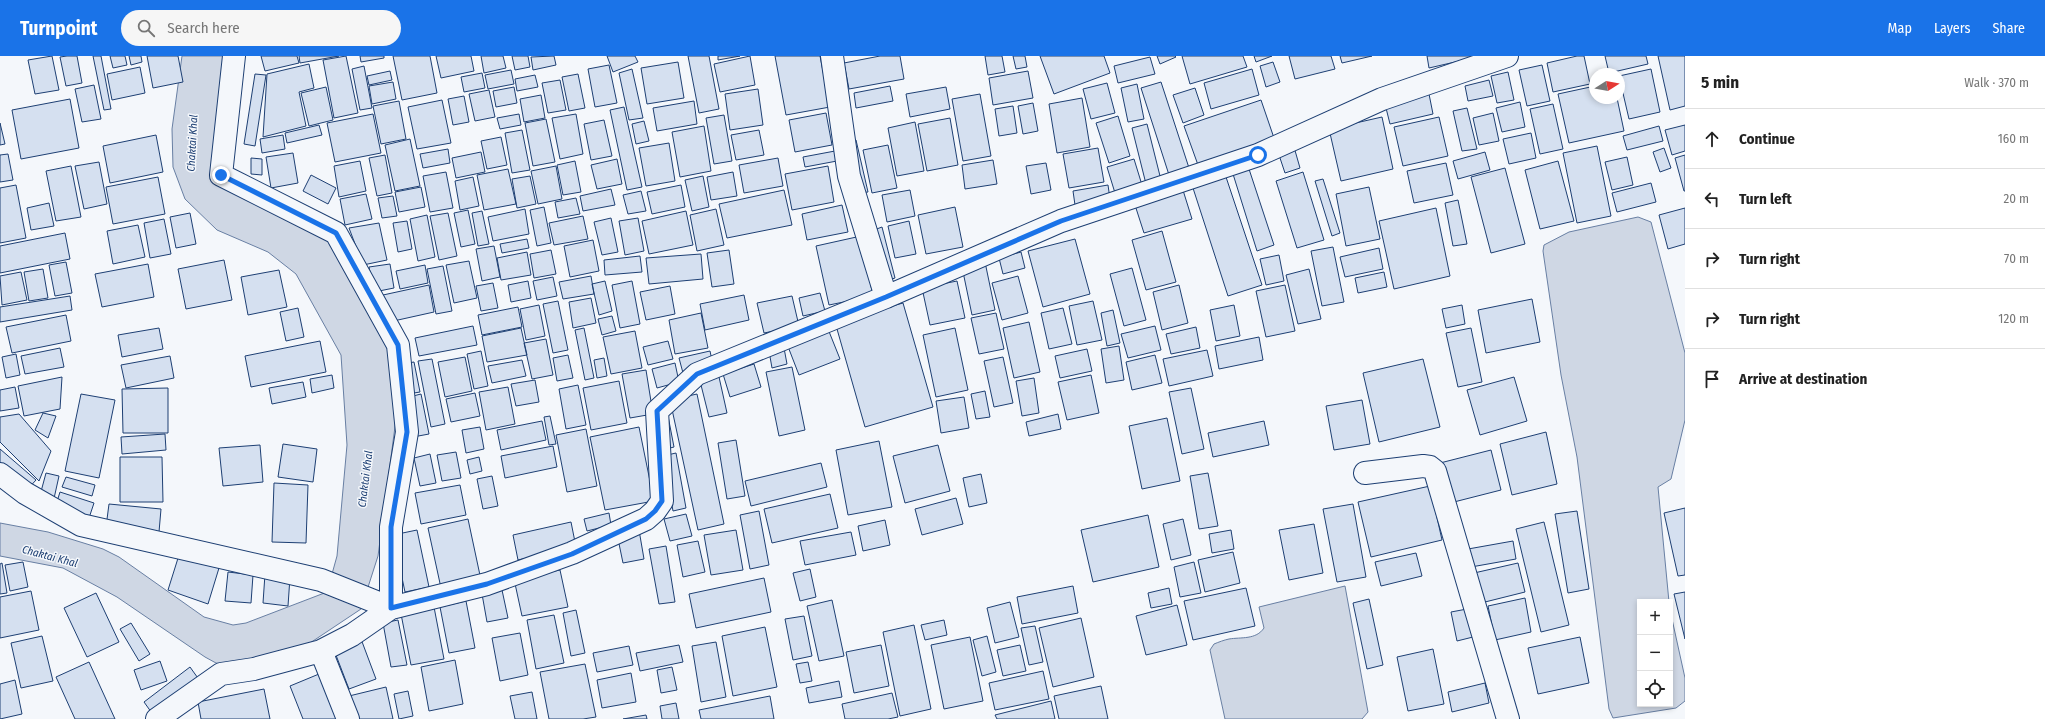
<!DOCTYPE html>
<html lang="en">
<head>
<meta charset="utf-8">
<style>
	body { margin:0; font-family:"Fira Sans Condensed",sans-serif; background:#f6f6f6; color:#222 }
	.controls { position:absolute; right:12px; bottom:12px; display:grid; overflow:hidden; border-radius:0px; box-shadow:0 2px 6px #0003 }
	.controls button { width:36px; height:36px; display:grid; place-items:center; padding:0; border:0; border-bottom:1px solid #e0e0e0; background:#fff; color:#222; font:20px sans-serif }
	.compass { position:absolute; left:1589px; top:12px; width:36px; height:36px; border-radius:50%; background:#fff; box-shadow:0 2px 6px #0003; rotate:79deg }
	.stop { position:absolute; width:12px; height:12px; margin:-9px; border:3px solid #1a73e8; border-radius:50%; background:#fff }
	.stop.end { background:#1a73e8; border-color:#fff; box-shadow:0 1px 4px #0008 }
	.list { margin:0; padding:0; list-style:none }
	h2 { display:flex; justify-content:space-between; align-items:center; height:52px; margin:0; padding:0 16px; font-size:17px }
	h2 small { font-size:13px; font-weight:400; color:#767676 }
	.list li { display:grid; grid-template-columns:26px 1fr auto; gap:12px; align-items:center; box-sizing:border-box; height:60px; padding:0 16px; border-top:1px solid #e0e0e0 }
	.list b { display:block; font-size:15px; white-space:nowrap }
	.list em { font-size:13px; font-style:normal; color:#767676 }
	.icon { flex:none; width:22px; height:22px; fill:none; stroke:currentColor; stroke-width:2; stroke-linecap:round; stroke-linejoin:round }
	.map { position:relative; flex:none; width:1685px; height:663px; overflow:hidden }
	header { display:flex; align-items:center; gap:24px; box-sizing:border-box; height:56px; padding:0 20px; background:#1a73e8; color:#fff }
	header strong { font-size:19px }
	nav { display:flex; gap:22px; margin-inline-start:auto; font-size:14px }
	.search { width:280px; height:36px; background:#f6f6f6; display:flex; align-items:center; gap:10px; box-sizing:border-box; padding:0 14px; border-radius:22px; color:#767676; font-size:15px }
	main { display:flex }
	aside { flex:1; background:#fff }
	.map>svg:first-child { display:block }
</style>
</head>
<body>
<header>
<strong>Turnpoint</strong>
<div class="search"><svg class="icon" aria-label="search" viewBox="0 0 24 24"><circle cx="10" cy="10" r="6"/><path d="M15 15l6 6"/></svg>Search here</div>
<nav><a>Map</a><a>Layers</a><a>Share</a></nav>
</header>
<main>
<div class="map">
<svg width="1685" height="663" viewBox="0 0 1685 663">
	<rect width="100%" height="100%" fill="#f4f7fb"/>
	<!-- water -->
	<path fill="#cfd7e4" stroke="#687fa3" d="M182,0H223L216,112L293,164L329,186L388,294L396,363L378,500L361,553L295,597L234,610L216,607L205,601L117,541L63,512L0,500V467L48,476L103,493L119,501L204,561L233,569L246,567L327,536L337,500L347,389L341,299L296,218L268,196L217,174L185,143L173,111L172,73Z
		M1638,161L1651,166L1685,297V364L1671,423L1658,431L1669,546H1640V648H1670V554L1685,622V645L1676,652L1613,662L1609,653L1577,401L1561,319L1543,195L1544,189L1569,176Z
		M1345,530L1368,656L1362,663H1225L1210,594L1214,588C1219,586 1224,584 1229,583C1241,581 1256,584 1264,572L1259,551Z"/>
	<!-- building -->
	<path fill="#d5e0f0" stroke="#1d3f73" d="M52,0L59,34L35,38L28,4Z
		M67,0H77L82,27L66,30L60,1Z
		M93,0H101L111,53L104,54Z
		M110,0H125L127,9L113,12Z
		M129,0H141L142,6L131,9Z
		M147,0H178L183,26L153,32Z
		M261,0H297L299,7L265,15Z
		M299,0H339L300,7Z
		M346,0L358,57L334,62L323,4Z
		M360,0H384V2L361,6Z
		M393,0H430L437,37L402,44Z
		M436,0H471L474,15L441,22Z
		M481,0H503L506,12L484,17Z
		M512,0H528L530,11L515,14Z
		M554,0L556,9L533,14L531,1Z
		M607,0H635L638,6L613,16Z
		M688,0H709L719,53L699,57Z
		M718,0H740L718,4Z
		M750,0L755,29L720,36L714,8Z
		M775,0H820L830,51L786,59Z
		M880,0H900L904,23L849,33L844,7Z
		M985,0H1002L1005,16L988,19Z
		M1013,0H1025L1027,11L1016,13Z
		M1040,0H1104L1110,17L1054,38Z
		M1157,0H1175L1176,1L1160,8Z
		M1182,0H1243L1247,11L1190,28Z
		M1254,0H1272L1256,6Z
		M1289,0H1331L1335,13L1295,23Z
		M1340,0H1372L1342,7Z
		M1427,0H1481L1429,12Z
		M1577,0H1584L1590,28L1553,36L1547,7Z
		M1605,0H1646L1648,8L1609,17Z
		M1658,0H1685V50L1670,54Z
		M1150,1L1155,18L1118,27L1114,10Z
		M678,6L684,42L647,48L641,12Z
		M1273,6L1280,26L1266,31L1260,10Z
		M309,8L314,32L299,36L306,70L263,81L267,18Z
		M609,9L617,47L595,51L588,13Z
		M1542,9L1550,45L1527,50L1519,14Z
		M364,10L372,52L360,54L352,13Z
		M140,11L145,37L112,44L107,18Z
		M632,13L643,62L629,64L619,17Z
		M1252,13L1259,39L1211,53L1204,27Z
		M1651,13L1660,56L1629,63L1619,20Z
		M511,14L514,28L488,33L485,19Z
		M390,15L392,24L369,29L367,20Z
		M1028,15L1033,42L993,49L989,22Z
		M1508,16L1514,44L1497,47L1491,20Z
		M482,17L485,32L464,36L461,21Z
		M255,18L266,19L255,90L244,88Z
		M578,18L585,52L569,55L562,21Z
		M535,19L538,31L517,35L515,23Z
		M560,24L566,54L548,57L542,27Z
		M1489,24L1493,40L1468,45L1465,30Z
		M393,26L396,43L372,48L369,30Z
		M1161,26L1190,115L1170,122L1141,32Z
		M1107,27L1115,57L1091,63L1083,33Z
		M1137,28L1144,63L1128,66L1121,32Z
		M94,29L101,63L82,66L75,33Z
		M890,30L893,45L856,52L854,37Z
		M1595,30V42H1617L1624,75L1569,87L1558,38Z
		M326,31L333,64L309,70L301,37Z
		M514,31L517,47L496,51L493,35Z
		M946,31L950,53L910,61L906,38Z
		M1195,32L1204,59L1183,67L1173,39Z
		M758,33L763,69L730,74L725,38Z
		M489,34L495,61L475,65L469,38Z
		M980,38L991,100L963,105L952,43Z
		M1429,38L1433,58L1390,68L1385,48Z
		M541,39L545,62L524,66L520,43Z
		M464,40L469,66L453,69L448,43Z
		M1082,42L1090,91L1057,97L1049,48Z
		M70,43L79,92L21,103L12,54Z
		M442,44L451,87L417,93L408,51Z
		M1261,44L1274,82L1198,109L1184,70Z
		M399,45L406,83L381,88L373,50Z
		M694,45L697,68L657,75L653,52Z
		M1520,46L1525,71L1502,76L1496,52Z
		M1033,47L1038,75L1023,78L1018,50Z
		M1553,48L1563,93L1540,98L1530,53Z
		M1013,50L1017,77L999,80L995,53Z
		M624,51L642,131L627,134L610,54Z
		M1467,52L1477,93L1462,95L1453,55Z
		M826,57L832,89L795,96L789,64Z
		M1493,57L1499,85L1479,89L1473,62Z
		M373,58L381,97L335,106L327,67Z
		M519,58L521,69L500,73L497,62Z
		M576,58L583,98L560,103L552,62Z
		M724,59L732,105L714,108L706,62Z
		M1118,60L1130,100L1109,107L1096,67Z
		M1382,61L1393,113L1341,125L1329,73Z
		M1439,61L1448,100L1403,110L1394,71Z
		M950,62L958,109L927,115L918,68Z
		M546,63L555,106L533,110L525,67Z
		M604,64L612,100L591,104L584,68Z
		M644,65L649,85L636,88L632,68Z
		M915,66L924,115L897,120L888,72Z
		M0,67L5,88L0,89Z
		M1147,68L1161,124L1146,128L1132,72Z
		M319,69L322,79L287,87L285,77Z
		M1685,69V95L1672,99L1665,74Z
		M704,70L711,115L680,121L672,76Z
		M1659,70L1663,85L1627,94L1623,80Z
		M522,74L530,114L512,117L505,77Z
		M759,74L764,99L736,104L731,79Z
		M1531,77L1536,102L1509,108L1503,83Z
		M156,79L163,116L110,127L103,90Z
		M283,79L285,93L262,97L260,83Z
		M501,81L507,109L487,113L481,85Z
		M410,83L420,130L395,135L385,89Z
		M856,84L868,136L860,137L849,85Z
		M669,87L675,125L646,130L639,92Z
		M888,89L897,132L872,137L863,94Z
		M1597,90L1611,160L1577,167L1563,97Z
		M1294,91L1300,112L1285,117L1278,96Z
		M1098,92L1104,126L1069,132L1063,98Z
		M1664,92L1671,112L1660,116L1653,96Z
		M448,93L450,107L423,112L420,98Z
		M835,95L837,105L805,111L803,101Z
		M481,96L485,116L456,122L452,102Z
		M1485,96L1490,114L1458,123L1453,105Z
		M293,97L298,127L271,132L266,101Z
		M8,98L13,124L0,126V99Z
		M385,99L392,137L377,140L369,102Z
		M1685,99V135H1684L1675,102Z
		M1627,101L1633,129L1612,134L1605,106Z
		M251,102L262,103V119L251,118Z
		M778,102L783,130L744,137L739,109Z
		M617,103L622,128L597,133L591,109Z
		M1134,103L1142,129L1115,137L1107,111Z
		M993,104L997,128L965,133L962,109Z
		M360,105L366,135L339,141L334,110Z
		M575,105L581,136L563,139L557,109Z
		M1558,105L1574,165L1540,173L1525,114Z
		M99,106L107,148L84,153L75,110Z
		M1046,107L1051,134L1031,138L1026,110Z
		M1446,107L1453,139L1414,147L1407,115Z
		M71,110L81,161L56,165L46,115Z
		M556,110L562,143L538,148L531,115Z
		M828,110L834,146L792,154L785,118Z
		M1505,112L1525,188L1491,197L1471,121Z
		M508,113L516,148L484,154L477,119Z
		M1249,113L1274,189L1257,195L1233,118Z
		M446,116L453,152L430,156L423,120Z
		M733,116L737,140L711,144L707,121Z
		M1303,116L1324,184L1297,192L1276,125Z
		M1225,118L1262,229L1228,240L1192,129Z
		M311,119L336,132L328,148L303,135Z
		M530,120L536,148L517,152L512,123Z
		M703,120L709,151L692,155L685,124Z
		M158,121L165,158L113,168L106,131Z
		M473,121L479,150L460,154L455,125Z
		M1323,123L1340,177L1332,180L1315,125Z
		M1651,127L1656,146L1617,156L1612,137Z
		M16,129L26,182L0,187V132Z
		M681,129L685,151L652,158L647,136Z
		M1108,129L1110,143L1075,149L1073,135Z
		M421,131L425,151L399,156L395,136Z
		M1182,131L1192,163L1144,177L1134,146Z
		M1369,131L1380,183L1346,190L1336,138Z
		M611,133L615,149L583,155L580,140Z
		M784,134L792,169L727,182L719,148Z
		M910,134L915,160L887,166L882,139Z
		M641,135L646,155L628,158L623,139Z
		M366,138L372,163L345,169L340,143Z
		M393,140L397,160L382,162L378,142Z
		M576,142L580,158L558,162L555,146Z
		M1458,144L1467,188L1453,190L1445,147Z
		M49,147L54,170L31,174L27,152Z
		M842,149L848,176L807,184L802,158Z
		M544,151L551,187L537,190L530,154Z
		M955,151L963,191L926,198L918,159Z
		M1436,152L1450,220L1394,233L1379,165Z
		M1685,152V188L1668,193L1659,159Z
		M525,153L529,178L493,185L488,161Z
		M716,153L724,189L697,195L690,159Z
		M468,154L475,188L461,191L454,157Z
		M482,155L489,188L478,190L472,157Z
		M686,155L693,189L649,198L642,165Z
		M190,157L196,188L176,192L170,161Z
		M448,157L457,200L439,204L430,160Z
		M427,159L435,201L418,205L410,163Z
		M583,160L588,183L554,189L549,167Z
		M611,162L618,196L602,199L594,166Z
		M638,162L644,195L625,199L619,165Z
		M164,163L171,198L150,202L144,167Z
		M407,165L412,193L398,196L393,167Z
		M909,165L916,198L895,202L888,170Z
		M379,167L387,204L363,209L349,172Z
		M138,169L145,201L113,208L107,175Z
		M882,171L895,222L886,225L874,174Z
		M1162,175L1176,226L1146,234L1132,184Z
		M65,177L70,203L0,217V190Z
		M861,180L873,240L829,249L816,190Z
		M527,183L529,192L502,197L500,188Z
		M1075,183L1090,238L1043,251L1028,195Z
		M593,184L599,215L570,221L564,190Z
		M494,190L500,221L482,225L476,193Z
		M1333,191L1344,246L1322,250L1311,195Z
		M1379,192L1383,213L1345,221L1340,201Z
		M551,194L556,218L534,222L530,198Z
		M729,194L734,228L712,231L707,197Z
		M527,196L531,219L501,224L497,202Z
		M1021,196L1025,212L1003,218L999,202Z
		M701,198L703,223L649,228L646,202Z
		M1279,199L1284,225L1266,229L1260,203Z
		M640,200L642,216L605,219L604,204Z
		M224,204L232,244L186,253L178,213Z
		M469,205L477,242L454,247L446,209Z
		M66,206L72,237L55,240L49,209Z
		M985,206L995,254L972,259L962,211Z
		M148,208L154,241L102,251L95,218Z
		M390,208L394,232L374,236L369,211Z
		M425,209L428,227L400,233L396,215Z
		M443,210L452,255L436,258L427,213Z
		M1132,212L1146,264L1124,270L1110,218Z
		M43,213L48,242L29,245L24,216Z
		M1309,213L1321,263L1298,268L1286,219Z
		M279,214L287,251L248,259L241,221Z
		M21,216L27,244L2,249L0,220Z
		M1384,216L1387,231L1358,237L1355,222Z
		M591,220L594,238L563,243L559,226Z
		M1018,220L1028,257L1002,264L992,227Z
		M553,221L557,240L537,244L533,225Z
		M528,225L531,242L511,246L508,229Z
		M605,225L612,255L599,259L592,228Z
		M632,225L640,268L620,272L612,229Z
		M957,225L965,262L930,269L922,232Z
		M493,227L498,252L481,255L476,230Z
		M429,229L434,256L389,266L383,239Z
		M1179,229L1188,267L1162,274L1153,236Z
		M1285,229L1295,275L1266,281L1256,235Z
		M670,230L675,258L646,264L640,236Z
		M820,237L825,255L803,260L799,242Z
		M744,239L749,264L705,274L700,248Z
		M70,240L72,254L0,266V251Z
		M792,240L799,270L764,277L757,247Z
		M591,242L596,267L573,272L569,246Z
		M1532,243L1540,286L1486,297L1478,254Z
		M558,245L568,294L553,297L543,248Z
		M1093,245L1102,284L1077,289L1069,250Z
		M903,247L933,351L865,371L835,266Z
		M539,249L545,280L526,284L520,253Z
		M1234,249L1240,280L1216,285L1210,254Z
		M1462,249L1465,268L1446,272L1442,253Z
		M518,251L522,271L482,279L478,259Z
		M298,252L304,281L286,285L280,256Z
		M1063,252L1072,288L1049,293L1041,257Z
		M1113,254L1120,287L1107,290L1101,257Z
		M701,257L708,292L675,298L669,264Z
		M996,257L1004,293L979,298L971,262Z
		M66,259L71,285L12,297L6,271Z
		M612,260L616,275L602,279L598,263Z
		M1029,266L1040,316L1014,322L1003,272Z
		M473,270L477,289L419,300L415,282Z
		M1155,270L1161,294L1128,302L1121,278Z
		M1196,271L1200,292L1171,298L1166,278Z
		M159,272L163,293L122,301L118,279Z
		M521,272L527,299L487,306L482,280Z
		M584,272L594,322L585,324L575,274Z
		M955,272L968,334L936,341L923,279Z
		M1471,272L1482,326L1458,331L1446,277Z
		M828,273L840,303L799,319L787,288Z
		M635,275L642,312L611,318L603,281Z
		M1259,281L1263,304L1219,313L1215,290Z
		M546,283L553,319L532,323L524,287Z
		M320,285L326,316L251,331L245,300Z
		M668,285L673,303L648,309L643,291Z
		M1119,290L1124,324L1106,327L1101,293Z
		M60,292L64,311L25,318L21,300Z
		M784,292L787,308L772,312L769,295Z
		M1087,293L1092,315L1060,322L1055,300Z
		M1207,294L1213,320L1169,330L1163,303Z
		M481,295L488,330L474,333L467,298Z
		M710,295L713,309L683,317L679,302Z
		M16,298L20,319L6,322L2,301Z
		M568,299L573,322L557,325L553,302Z
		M1155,299L1162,327L1132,334L1126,306Z
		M170,300L174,322L126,332L121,309Z
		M465,301L472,335L445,341L438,306Z
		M1003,301L1013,347L994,351L984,305Z
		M604,302L607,320L597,322L594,304Z
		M432,303L445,368L431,371L418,305Z
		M1423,303L1440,371L1379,386L1363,317Z
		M522,304L526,320L492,327L488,310Z
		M414,306L420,336L408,338L402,308Z
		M675,307L679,326L657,332L652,313Z
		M754,308L761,331L730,341L723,318Z
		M792,311L805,374L779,380L766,316Z
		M646,314L653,358L630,362L622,318Z
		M332,319L334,332L312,337L310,323Z
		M1091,319L1099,357L1067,364L1058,326Z
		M62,321L60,353L24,360L18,330Z
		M719,321L727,357L709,361L700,325Z
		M1514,321L1527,365L1480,379L1467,334Z
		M1034,322L1039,357L1022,360L1016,325Z
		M535,324L539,346L516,350L511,328Z
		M619,325L627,367L591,374L583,332Z
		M303,326L306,341L272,348L269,332Z
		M578,329L586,369L566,373L559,333Z
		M15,331L19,352L0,355V334Z
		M508,331L515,368L486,374L479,336Z
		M168,332V377H123L122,333Z
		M1191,332L1204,393L1182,398L1169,336Z
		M985,335L990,361L976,363L971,338Z
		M475,337L480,360L451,366L446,343Z
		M81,338L115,344L99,422L65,415Z
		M421,338L429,378L413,381L405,342Z
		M697,338L724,468L698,474L670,344Z
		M964,341L969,372L941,377L936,345Z
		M1362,344L1370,388L1334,394L1326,350Z
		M43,357L56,360L48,382L35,374Z
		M19,358L51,395L39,425L0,386V361Z
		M1058,358L1061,373L1029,380L1026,366Z
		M550,360L556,388L549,389L544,361Z
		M668,360L674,391L666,393L659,362Z
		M1167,362L1180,425L1142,433L1129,370Z
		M542,365L546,384L501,394L497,374Z
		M1264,365L1269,389L1213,401L1208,377Z
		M480,371L484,393L466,397L462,374Z
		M639,371L654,445L605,454L590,381Z
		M586,373L597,430L567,436L556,379Z
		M1546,376L1557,428L1512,439L1500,388Z
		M165,378L166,394L122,398L121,381Z
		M736,384L745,440L727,443L718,387Z
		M879,385L892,451L848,459L836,394Z
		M283,388L317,393L313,426L278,421Z
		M260,389L263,426L223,430L219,392Z
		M938,389L950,435L905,447L893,400Z
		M553,390L557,411L505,422L501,400Z
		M0,393L36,424L25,436L0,414Z
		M1491,394L1501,434L1450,447L1440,407Z
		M456,396L461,422L442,425L437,399Z
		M676,397L686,452L673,455L663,400Z
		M430,398L436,427L420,430L414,402Z
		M120,401H162L163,446H120Z
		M479,401L482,415L470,418L467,404Z
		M821,407L827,431L751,450L745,425Z
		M46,417L59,420L53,447L39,443Z
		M1208,417L1218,470L1199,473L1190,420Z
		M981,418L987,447L969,451L963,422Z
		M492,420L498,450L483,453L477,423Z
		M66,421L95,429L92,440L62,431Z
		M274,427L308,429L306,487L272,486Z
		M460,429L466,459L421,468L415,437Z
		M1430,430L1442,484L1371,501L1358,446Z
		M60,436L94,447L89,462L55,452Z
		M830,438L838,472L772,487L764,453Z
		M956,442L963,468L922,479L915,453Z
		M109,448L161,453L159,476L106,471Z
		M1353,448L1366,521L1337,526L1323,453Z
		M1685,452V519L1678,520L1664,457Z
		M759,455L769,509L750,513L740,459Z
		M1577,455L1589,533L1568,537L1555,458Z
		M609,457L611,469L587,475L584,463Z
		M686,458L692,480L670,485L664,463Z
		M1148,459L1159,511L1093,526L1081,474Z
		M468,463L481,524L441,532L428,472Z
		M1183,463L1191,499L1171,504L1163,468Z
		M885,464L890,489L863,495L858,470Z
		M571,466L576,491L518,504L513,479Z
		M1544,466L1569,569L1541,576L1516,473Z
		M1314,468L1323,517L1289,524L1279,474Z
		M417,474L429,531L405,536L393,479Z
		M639,474L644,503L623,507L617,478Z
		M736,474L743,514L711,519L704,479Z
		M1231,474L1234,493L1212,497L1209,478Z
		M851,476L856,499L805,509L800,485Z
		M698,485L705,516L683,521L677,489Z
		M1513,485L1516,503L1471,511L1468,493Z
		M666,490L675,546L659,548L649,493Z
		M1233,496L1240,527L1205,536L1198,504Z
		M1416,497L1422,520L1381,530L1375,506Z
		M179,499L219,512L208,548L168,534Z
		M23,506L28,531L10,535L5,509Z
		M1194,506L1201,537L1180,541L1174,511Z
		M2,507L7,537L0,538V508Z
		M1518,507L1525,536L1481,547L1474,517Z
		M810,513L816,541L800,545L793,517Z
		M560,514L568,551L522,560L514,523Z
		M228,516L253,519L251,547L225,545Z
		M265,518L290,521L288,550L263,547Z
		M764,522L771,556L696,572L689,538Z
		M1073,530L1078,557L1022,568L1017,541Z
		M1169,532L1172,548L1151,552L1148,537Z
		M1246,532L1255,570L1193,584L1184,545Z
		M502,534L508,562L487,566L482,538Z
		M31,535L39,574L0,582V541Z
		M1685,536V583L1674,538Z
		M96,537L119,586L87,601L64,552Z
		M1525,542L1531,576L1495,584L1488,550Z
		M1369,543L1383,609L1367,613L1353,547Z
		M832,544L844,600L819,605L807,550Z
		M466,545L475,592L449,597L440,551Z
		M1010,546L1019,581L995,587L987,552Z
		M1177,549L1187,589L1146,599L1136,560Z
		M434,551L444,603L411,609L401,558Z
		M1467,553L1473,581L1457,585L1451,556Z
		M576,554L585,597L571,600L563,557Z
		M554,559L564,607L536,613L527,564Z
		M804,560L812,600L793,604L785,563Z
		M1081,562L1094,621L1053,631L1039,572Z
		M398,564L407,609L391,611L383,567Z
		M944,564L947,579L925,584L921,569Z
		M131,567L150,598L139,605L120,573Z
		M914,569L931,653L900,660L883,576Z
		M1035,570L1043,606L1029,609L1021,572Z
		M765,571L777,631L733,640L722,580Z
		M520,577L528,619L500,625L492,582Z
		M42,580L53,625L21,632L11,587Z
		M987,580L996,616L982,620L973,584Z
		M970,581L983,645L944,653L931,589Z
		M1580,581L1589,627L1538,638L1528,592Z
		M361,583L376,623L349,633L334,594Z
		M716,586L726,641L701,646L692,590Z
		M679,589L683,606L640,615L636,597Z
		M881,589L889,630L854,637L846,596Z
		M1020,589L1026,615L1003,620L997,594Z
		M629,590L633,609L597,616L593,597Z
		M1433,593L1444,648L1408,655L1397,601Z
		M455,604L463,648L429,655L421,611Z
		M160,605L167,625L141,634L134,614Z
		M89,606L115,663H75L56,621Z
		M808,606L812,625L800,627L796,608Z
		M585,608L596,661L583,663H549L540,616Z
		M190,611L200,625L154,660L144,646Z
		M672,611L677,634L661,637L657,614Z
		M1043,615L1049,643L995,654L989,627Z
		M631,617L636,646L602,652L597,624Z
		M319,618L337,663H303L290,630Z
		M15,624L22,658L0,663V628Z
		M839,625L842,641L809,647L806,632Z
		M1485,627L1489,647L1452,656L1448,636Z
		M1101,630L1108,663H1059L1054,640Z
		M386,631L393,663H354L349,640Z
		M264,633L270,663H201L198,646Z
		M408,635L413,660L399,663L394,638Z
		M532,636L537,663H515L510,640Z
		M892,637L898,661L888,663H845L842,648Z
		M770,640L774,663H701L699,654Z
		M1051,645L1055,663H997L995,659Z
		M676,647L679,663H662L660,650Z
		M646,659L647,663H623Z"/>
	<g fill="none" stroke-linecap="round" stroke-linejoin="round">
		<!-- minor casing -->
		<g stroke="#1d3f73" stroke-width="24">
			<path id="minor" d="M234,0L221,119L336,177L398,289L407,376L391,471V552
				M832,0L849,120L886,241
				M1365,417L1423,410L1430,411L1435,415L1508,663
				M0,418L25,437L81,469L321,524L391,552
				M321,595L348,663
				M157,663L221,618L254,613L321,595L352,579L391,552L487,528L572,497L646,463L655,455L662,445L657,355L697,318L886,241L1061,165L1258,99L1382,43L1507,0"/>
		</g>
		<!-- minor -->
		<use href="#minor" stroke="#f4f7fb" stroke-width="22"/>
	</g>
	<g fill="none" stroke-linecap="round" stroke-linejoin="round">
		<!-- route -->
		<path stroke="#1a73e8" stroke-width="5" d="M221,119L336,177L398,289L407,376L391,471V552L487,528L572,498L646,463L655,455L662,445L657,355L697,318L886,241L1061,165L1258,99"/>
	</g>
	<g text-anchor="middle" stroke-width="3" stroke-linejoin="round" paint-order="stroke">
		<!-- water labels -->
		<g font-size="11" font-style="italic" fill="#1d3f73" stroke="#f4f7fb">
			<text transform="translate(192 87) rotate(-87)" y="4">Chaktai Khal</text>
			<text transform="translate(365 423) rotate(-83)" y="4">Chaktai Khal</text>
			<text transform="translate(50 500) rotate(15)" y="4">Chaktai Khal</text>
		</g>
	</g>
</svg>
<div class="controls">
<button>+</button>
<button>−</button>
<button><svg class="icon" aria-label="locate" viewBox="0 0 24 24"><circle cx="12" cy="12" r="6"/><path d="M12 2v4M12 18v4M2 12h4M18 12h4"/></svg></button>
</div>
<svg class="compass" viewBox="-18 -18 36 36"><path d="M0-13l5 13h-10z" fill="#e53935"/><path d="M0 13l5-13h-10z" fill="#767676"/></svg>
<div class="stop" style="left:1258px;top:99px"></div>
<div class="stop end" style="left:221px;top:119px"></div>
</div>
<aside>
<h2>5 min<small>Walk · 370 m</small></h2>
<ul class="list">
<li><svg class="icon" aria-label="ahead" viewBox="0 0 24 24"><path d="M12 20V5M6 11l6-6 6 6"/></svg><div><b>Continue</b></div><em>160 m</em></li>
<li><svg class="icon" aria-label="left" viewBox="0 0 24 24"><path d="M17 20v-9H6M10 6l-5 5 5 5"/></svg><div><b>Turn left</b></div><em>20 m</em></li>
<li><svg class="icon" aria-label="right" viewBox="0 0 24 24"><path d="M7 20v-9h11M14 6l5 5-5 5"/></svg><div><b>Turn right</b></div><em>70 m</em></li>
<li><svg class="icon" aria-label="right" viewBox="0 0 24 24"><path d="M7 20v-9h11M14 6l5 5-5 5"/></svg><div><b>Turn right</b></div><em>120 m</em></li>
<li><svg class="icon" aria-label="arrive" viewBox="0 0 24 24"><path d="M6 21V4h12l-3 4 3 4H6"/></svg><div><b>Arrive at destination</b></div></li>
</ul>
</aside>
</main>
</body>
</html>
